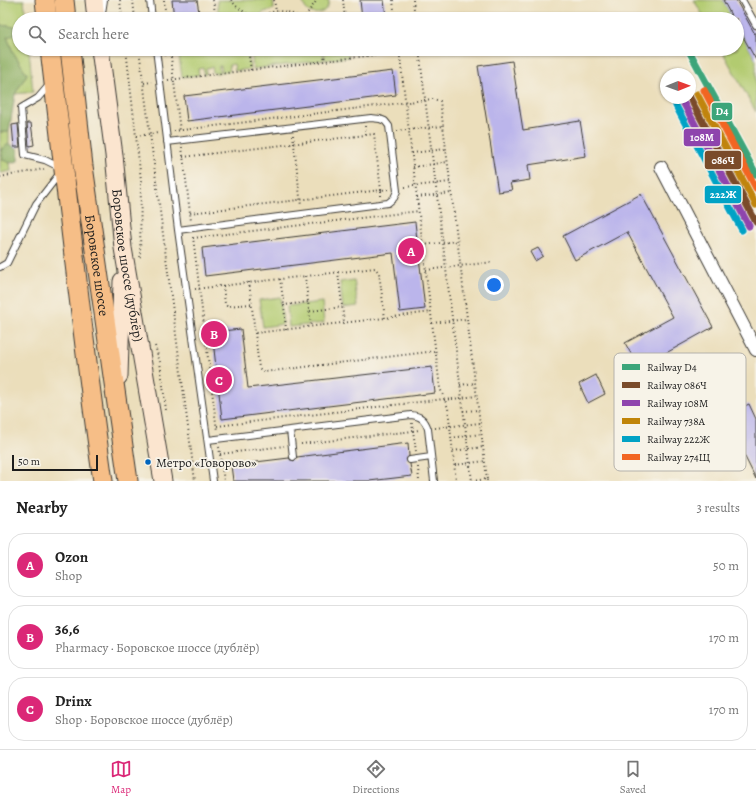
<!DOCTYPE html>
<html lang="en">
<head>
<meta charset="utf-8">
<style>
	body { margin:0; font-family:Alegreya,serif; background:#f2f2f2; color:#222 }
	.compass { position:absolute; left:660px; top:68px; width:36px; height:36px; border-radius:50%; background:#fff; box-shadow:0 1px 3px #0004; rotate:89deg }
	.scale { position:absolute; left:12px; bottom:10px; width:86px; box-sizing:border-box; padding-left:4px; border:2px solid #1c1c1c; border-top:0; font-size:11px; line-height:14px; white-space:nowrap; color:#1c1c1c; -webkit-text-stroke:3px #f7f3e8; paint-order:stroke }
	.you { position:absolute; left:494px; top:285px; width:14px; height:14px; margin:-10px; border:3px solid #fff; border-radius:50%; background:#1a73e8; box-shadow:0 0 0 6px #1a73e833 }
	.badge { display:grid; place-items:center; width:26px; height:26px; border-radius:50%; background:#db2777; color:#fff; font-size:13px; font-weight:700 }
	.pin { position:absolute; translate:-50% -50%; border:2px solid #fff; box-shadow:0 1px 4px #0006 }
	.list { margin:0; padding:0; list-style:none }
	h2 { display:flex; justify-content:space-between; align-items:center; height:52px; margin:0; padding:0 16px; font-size:17px }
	h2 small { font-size:13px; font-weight:400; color:#767676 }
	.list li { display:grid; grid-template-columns:26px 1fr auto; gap:12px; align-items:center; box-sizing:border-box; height:64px; margin:0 8px 8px; padding:0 8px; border:1px solid #e0e0e0; border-radius:16px }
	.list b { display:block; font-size:15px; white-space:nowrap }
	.list p { margin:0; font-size:13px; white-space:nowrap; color:#767676 }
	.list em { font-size:13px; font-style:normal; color:#767676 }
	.icon { flex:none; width:22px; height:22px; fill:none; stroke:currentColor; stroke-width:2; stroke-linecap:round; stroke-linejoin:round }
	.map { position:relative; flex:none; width:756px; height:481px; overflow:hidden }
	.search { position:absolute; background:#fff; box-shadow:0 1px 3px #0004; left:12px; right:12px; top:12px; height:44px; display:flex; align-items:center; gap:10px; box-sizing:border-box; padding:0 14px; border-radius:22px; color:#767676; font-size:15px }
	.sheet { height:268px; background:#fff }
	nav { display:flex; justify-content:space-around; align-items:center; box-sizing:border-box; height:56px; border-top:1px solid #e0e0e0; background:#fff; font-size:11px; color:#767676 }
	nav a { display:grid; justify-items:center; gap:2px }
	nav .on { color:#db2777 }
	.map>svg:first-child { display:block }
</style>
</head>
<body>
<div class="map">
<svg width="756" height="481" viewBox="0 0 756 481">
	<rect width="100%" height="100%" fill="#f7f3e8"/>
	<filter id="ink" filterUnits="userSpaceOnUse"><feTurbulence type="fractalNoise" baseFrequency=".025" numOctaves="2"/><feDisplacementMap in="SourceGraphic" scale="8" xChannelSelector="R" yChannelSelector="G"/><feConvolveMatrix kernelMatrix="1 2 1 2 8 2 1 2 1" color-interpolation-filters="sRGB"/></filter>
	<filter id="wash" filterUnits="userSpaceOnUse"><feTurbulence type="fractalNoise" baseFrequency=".012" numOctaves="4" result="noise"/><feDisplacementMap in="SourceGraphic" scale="16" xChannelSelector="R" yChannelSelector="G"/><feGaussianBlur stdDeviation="0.9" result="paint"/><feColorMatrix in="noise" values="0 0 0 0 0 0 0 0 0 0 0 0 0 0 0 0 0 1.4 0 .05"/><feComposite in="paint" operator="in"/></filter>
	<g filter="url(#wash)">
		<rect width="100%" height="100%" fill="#ebdebb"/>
		<!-- green -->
		<path fill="#b2cb70" stroke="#677446" d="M0,0H24L26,19H19V49H29L33,92L15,94L27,74L13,52L7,37L15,27L0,25Z
			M217,0H273L274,9L264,12L255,19H219Z
			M303,0H329C329,18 303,18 303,0Z
			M694,0H723L733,19H705Z
			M737,26L756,60V112L721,49H737Z
			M237,49H248L250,69L235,71L234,64L229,65L230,71L222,72L221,66H219V73H213L212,67L206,68V74L204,75L203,68L198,69L199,75L182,77L179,56Z
			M251,49H322L324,60L253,69Z
			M324,49H348L349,57L325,60Z
			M0,132H9V144L1,149L3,160L10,163L11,171L0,173Z
			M354,280L358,306L343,308L340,282Z
			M280,297L283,324L263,327L259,300Z
			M322,302L324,323L289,327L287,306Z"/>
		<!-- forest -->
		<path fill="#8daf62" stroke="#54663f" d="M0,25L15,27V35L7,37L13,52L27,74L15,94L9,132H0Z
			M9,144L18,149V161L10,163L3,160L1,149Z"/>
		<g id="blocks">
			<!-- building -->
			<path fill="#bbb5eb" d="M172,0H197L200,19H174Z
				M360,0H384L386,17L362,19Z
				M723,0H736L756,36V60L737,26V19H733Z
				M512,61L523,130L580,121L586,156L528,165L530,180L510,183L512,190L498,192L478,66Z
				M393,71L396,95L187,121L184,96Z
				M27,123H31L34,145L29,146Z
				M18,124L20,147H14L12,125Z
				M641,194L713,327L639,368L625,343L673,317L627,232L575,260L563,236Z
				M415,222L425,309L400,312L393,253L205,276L202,248Z
				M538,248L543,256L535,261L530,252Z
				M241,329L248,388L432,367L435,393L222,419L212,332Z
				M596,375L605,394L588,403L579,384Z
				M749,404L756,419V479L735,437L687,461L676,439Z
				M408,443L409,456L406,460L410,464L412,476L369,481H233L231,465L289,458L294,461L297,457Z"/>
		</g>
	</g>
	<g filter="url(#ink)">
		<use href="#blocks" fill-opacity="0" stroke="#3b3934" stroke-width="1"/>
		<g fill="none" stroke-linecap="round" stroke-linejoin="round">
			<!-- lane casing -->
			<g stroke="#3b3934" stroke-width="8">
				<path id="lane" d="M150,0L152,19
					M742,0L756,25
					M102,13L104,0
					M156,49L178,230L213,481
					M167,142L371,118L380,119L385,121L389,126L397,191L394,198L388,203L178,230
					M0,267L7,263L36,204L63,169L45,160L25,155L21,108L38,98L50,84
					M290,430L293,457
					M208,440L411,415C421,416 425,420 428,429L434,481
					M410,460L431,457"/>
			</g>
			<!-- street casing -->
			<g stroke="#3b3934" stroke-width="14">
				<path id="street" d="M661,167L756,350"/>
			</g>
			<!-- secondary casing -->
			<g stroke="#3b3934" stroke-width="19">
				<g id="secondary">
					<path d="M94,0L96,19"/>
					<path id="s1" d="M100,49L114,155L123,248L163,481"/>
					<path d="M119,376L122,281"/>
				</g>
			</g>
			<!-- primary casing -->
			<g stroke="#3b3934" stroke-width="21">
				<g id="primary">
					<path d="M45,0L47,19"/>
					<path d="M64,0L66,19"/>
					<path d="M50,49C67,193 82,337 103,481"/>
					<path id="s2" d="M70,49L83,166L128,481"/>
				</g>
			</g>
			<!-- path -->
			<path stroke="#3b3934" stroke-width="2" stroke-dasharray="1 3" stroke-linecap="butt" d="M120,0L122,19
				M133,0L135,19
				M164,0L166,19
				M213,0L216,19
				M231,0L236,6L254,19
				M274,0L276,11
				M343,0L345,19
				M393,0L395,19
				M413,0L415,19
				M258,19C271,9 287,8 301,19
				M303,19L317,0
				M126,49L141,180L140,259
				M139,49L195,481
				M170,49L180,131
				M248,49L251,70
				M323,49L325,61
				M350,49L351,58
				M399,49L440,388L448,408L456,481
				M419,49L472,481
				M165,55L217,49
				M168,80L399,52
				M144,83L152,82
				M365,126L366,135
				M174,131L433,99L440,101L487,479
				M397,131L443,126
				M293,135L301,206
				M136,136L158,133
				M182,147L191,221
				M412,153L446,149
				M183,157L374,134L381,190L190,213
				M413,167L448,162
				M0,177L44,169
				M405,187L450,182
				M381,196V190L389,189
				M417,197L452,193
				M193,237L217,431
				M193,238L419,211
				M423,245L457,241
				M426,270L493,262
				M338,272L344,322
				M305,276L311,326
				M280,279L284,305
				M249,282L255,333L385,318
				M223,286L225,304L227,306L251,304
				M195,289L375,268L379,273L385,318L431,312
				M310,311L342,307
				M432,323L467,319
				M286,330L284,305L308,302
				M255,333L259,368L264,372L436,351
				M155,346L160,362L166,410
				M460,385L475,383
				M444,400L476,396
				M463,411L478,410
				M412,423L413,431L419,430
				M217,426L444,399
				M435,428L480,423
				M451,438L481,434
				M301,444L413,431L416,451
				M219,447L224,481
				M453,451L483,447
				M220,454L284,446
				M455,465L485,461
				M418,467L419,481
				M472,481L487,479V481"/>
			<!-- lane -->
			<use href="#lane" stroke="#fff" stroke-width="6"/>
			<!-- street -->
			<use href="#street" stroke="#fff" stroke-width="12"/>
			<!-- secondary -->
			<use href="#secondary" stroke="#fbe5cf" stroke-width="17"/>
			<!-- primary -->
			<use href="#primary" stroke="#f6be87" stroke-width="19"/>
			<!-- rail-1 casing -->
			<g stroke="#f7f3e8" stroke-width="10">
				<path id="rail-1" d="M688,49L756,174"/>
			</g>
			<!-- rail-2 casing -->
			<g stroke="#f7f3e8" stroke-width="10">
				<path id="rail-2" d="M690,98L756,222"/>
			</g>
			<!-- rail-3 casing -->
			<g stroke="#f7f3e8" stroke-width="10">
				<path id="rail-3" d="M683,102L749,226"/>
			</g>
			<!-- rail-4 casing -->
			<g stroke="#f7f3e8" stroke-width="10">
				<path id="rail-4" d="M697,94L756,205"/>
			</g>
			<!-- rail-5 casing -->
			<g stroke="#f7f3e8" stroke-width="10">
				<path id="rail-5" d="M676,106L742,230"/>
			</g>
			<!-- rail-6 casing -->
			<g stroke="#f7f3e8" stroke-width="10">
				<path id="rail-6" d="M704,90L756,188"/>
			</g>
			<!-- rail-1 -->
			<use href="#rail-1" stroke="#3ca57a" stroke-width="7"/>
			<!-- rail-2 -->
			<use href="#rail-2" stroke="#7a4b2a" stroke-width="7"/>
			<!-- rail-3 -->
			<use href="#rail-3" stroke="#8e44ad" stroke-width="7"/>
			<!-- rail-4 -->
			<use href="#rail-4" stroke="#c08407" stroke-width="7"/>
			<!-- rail-5 -->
			<use href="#rail-5" stroke="#01a2c5" stroke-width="7"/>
			<!-- rail-6 -->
			<use href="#rail-6" stroke="#f26522" stroke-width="7"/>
		</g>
	</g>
	<!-- markers -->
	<circle fill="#0065bd" stroke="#f7f3e8" stroke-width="1.5" cx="148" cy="462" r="3.5"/>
	<g text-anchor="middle" stroke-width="3.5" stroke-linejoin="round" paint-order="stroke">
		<!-- bus labels -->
		<g font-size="13" fill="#1c1c1c" stroke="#f7f3e8" text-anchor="start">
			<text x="156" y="467">Метро «Говорово»</text>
		</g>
		<!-- street labels -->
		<g font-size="14" fill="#1c1c1c" stroke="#f7f3e8">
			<text dy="5" stroke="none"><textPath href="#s2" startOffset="218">Боровское шоссе</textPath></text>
			<text dy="5" stroke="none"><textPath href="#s1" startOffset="218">Боровское шоссе (дублёр)</textPath></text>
		</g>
	</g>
	<!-- legend -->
	<rect x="614" y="353" width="132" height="118" rx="6" fill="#f7f3e8" stroke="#b5b2ab" stroke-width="1"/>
	<rect x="622" y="364" width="18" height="6" fill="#3ca57a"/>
	<rect x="622" y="382" width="18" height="6" fill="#7a4b2a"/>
	<rect x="622" y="400" width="18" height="6" fill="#8e44ad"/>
	<rect x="622" y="418" width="18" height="6" fill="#c08407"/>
	<rect x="622" y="436" width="18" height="6" fill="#01a2c5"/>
	<rect x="622" y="454" width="18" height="6" fill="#f26522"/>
	<g font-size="11" fill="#1c1c1c">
		<text x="647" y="371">Railway D4</text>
		<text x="647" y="389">Railway 086Ч</text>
		<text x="647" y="407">Railway 108М</text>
		<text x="647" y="425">Railway 738А</text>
		<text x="647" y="443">Railway 222Ж</text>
		<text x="647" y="461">Railway 274Щ</text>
	</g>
	<g stroke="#f7f3e8" stroke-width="1.5">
		<rect x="711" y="102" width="22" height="19" rx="4" fill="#3ca57a"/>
		<rect x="683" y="128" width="38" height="19" rx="4" fill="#8e44ad"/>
		<rect x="704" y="150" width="38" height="20" rx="4" fill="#7a4b2a"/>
		<rect x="704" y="185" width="38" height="19" rx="4" fill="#01a2c5"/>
	</g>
	<g font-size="11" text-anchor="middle" font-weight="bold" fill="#fff">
		<text x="722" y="115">D4</text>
		<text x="702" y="141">108М</text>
		<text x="723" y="164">086Ч</text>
		<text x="723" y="198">222Ж</text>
	</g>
</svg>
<svg class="compass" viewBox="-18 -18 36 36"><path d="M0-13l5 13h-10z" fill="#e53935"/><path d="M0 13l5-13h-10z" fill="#767676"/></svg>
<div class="scale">50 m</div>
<div class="you"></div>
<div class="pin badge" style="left:411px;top:251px">A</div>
<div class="pin badge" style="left:214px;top:334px">B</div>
<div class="pin badge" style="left:219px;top:380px">C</div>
<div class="search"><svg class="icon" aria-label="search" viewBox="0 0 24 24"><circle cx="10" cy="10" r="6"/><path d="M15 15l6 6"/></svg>Search here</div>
</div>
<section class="sheet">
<h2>Nearby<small>3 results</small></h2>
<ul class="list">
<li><span class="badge">A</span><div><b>Ozon</b><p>Shop</p></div><em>50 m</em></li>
<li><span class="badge">B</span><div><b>36,6</b><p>Pharmacy · Боровское шоссе (дублёр)</p></div><em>170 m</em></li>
<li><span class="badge">C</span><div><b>Drinx</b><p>Shop · Боровское шоссе (дублёр)</p></div><em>170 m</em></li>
</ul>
</section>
<nav>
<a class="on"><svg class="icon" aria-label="map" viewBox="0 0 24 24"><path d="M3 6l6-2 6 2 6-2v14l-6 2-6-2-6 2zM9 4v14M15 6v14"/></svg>Map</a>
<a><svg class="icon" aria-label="directions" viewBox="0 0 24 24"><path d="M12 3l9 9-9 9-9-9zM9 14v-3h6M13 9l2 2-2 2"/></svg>Directions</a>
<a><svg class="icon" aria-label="saved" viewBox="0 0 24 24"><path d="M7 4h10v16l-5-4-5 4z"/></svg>Saved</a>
</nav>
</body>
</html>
